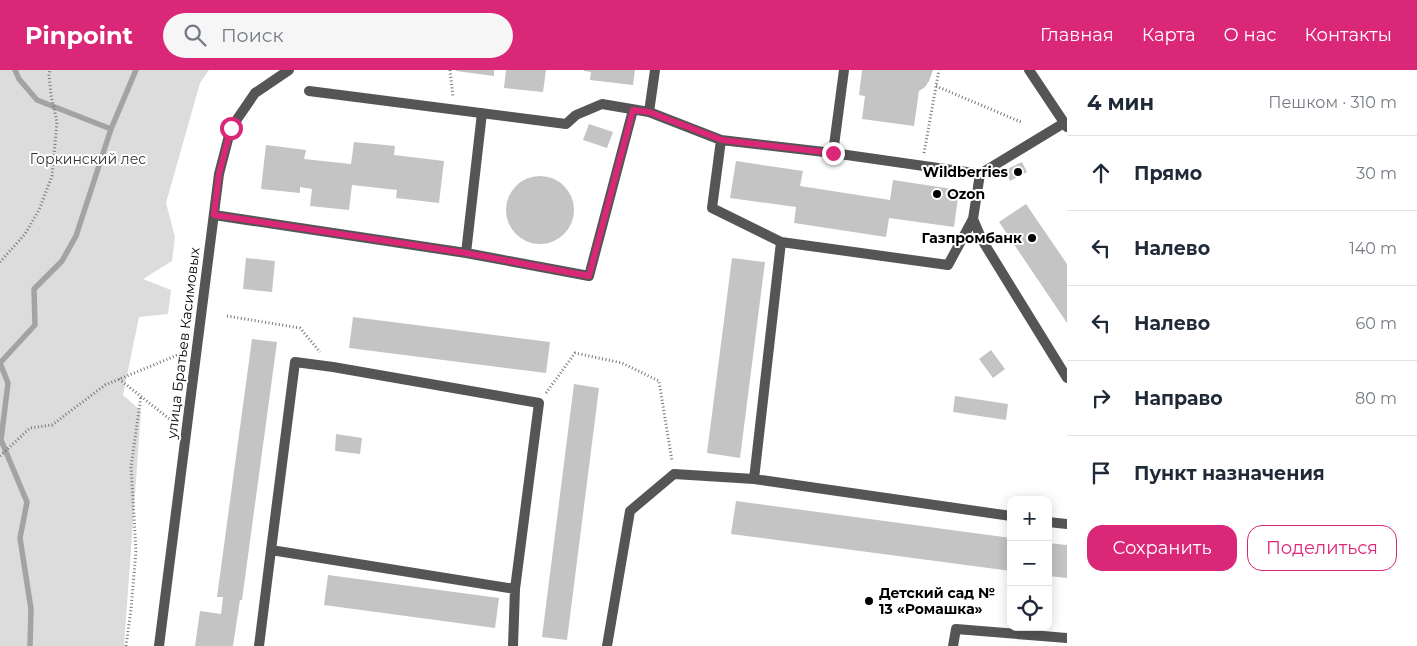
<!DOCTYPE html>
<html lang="ru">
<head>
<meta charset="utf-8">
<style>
	body { margin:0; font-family:Montserrat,sans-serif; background:#f6f6f7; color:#1f2937 }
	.controls { position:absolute; right:15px; bottom:15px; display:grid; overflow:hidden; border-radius:10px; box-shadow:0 2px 12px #0003 }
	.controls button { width:45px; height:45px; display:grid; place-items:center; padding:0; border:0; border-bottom:1px solid #e0e1e3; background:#fff; color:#1f2937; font:25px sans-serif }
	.stop { position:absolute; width:15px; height:15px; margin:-11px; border:4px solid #db2777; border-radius:50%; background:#fff }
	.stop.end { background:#db2777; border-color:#fff; box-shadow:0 1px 5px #0008 }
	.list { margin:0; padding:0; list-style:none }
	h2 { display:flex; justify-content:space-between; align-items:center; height:65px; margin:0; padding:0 20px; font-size:21px }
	h2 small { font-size:16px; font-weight:400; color:#747a83 }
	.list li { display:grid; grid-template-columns:32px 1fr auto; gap:15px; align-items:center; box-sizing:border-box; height:75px; padding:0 20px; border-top:1px solid #e0e1e3 }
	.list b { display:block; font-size:19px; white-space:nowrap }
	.list em { font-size:16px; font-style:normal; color:#747a83 }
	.actions { display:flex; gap:10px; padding:15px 20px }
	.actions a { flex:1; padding:11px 0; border:1px solid #db2777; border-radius:15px; text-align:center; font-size:18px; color:#db2777 }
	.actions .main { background:#db2777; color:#fff }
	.icon { flex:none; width:28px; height:28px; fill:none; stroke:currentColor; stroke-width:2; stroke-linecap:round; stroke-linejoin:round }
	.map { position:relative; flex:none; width:1067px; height:576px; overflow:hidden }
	header { display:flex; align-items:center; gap:30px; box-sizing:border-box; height:70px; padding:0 25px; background:#db2777; color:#fff }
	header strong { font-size:24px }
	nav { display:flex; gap:28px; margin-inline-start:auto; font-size:18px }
	.search { width:350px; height:45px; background:#f6f6f7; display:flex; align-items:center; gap:12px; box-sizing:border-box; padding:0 18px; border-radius:28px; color:#747a83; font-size:19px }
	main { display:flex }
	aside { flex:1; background:#fff }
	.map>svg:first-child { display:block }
</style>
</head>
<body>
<header>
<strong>Pinpoint</strong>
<div class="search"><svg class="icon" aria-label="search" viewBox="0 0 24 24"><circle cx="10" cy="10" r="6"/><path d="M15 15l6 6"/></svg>Поиск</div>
<nav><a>Главная</a><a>Карта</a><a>О нас</a><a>Контакты</a></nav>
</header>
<main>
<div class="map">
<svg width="1067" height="576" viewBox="0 0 1067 576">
	<rect width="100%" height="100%" fill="#fff"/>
	<!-- green -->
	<path fill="#dcdcdc" d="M0,0H209L200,13L166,133L175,167L172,191L143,209L171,220L168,244L139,247L123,325L141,341L124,576H0Z"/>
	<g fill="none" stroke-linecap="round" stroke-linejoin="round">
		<!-- stream -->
		<path stroke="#a3a3a3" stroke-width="5.5" d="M15,0L19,9L37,30L111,59
			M30,576L31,539L20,468L27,432L1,370L8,313L0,293L35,255L34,219L62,191L76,166L111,59L136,0"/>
	</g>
	<!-- building -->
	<path fill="#c4c4c4" d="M456,0H494V6L456,1Z
		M506,0H546L543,22L504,18Z
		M584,0H635L633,15L590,10L591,2L584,1Z
		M862,0H933L929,11L925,17L919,21L914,56L862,49L865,26L859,25Z
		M589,54L613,62L607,78L583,70Z
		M354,72L395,76L394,85L444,91L439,133L396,128L397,120L352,115L349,140L310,136L312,119L300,117V123L261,119L266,75L306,80L304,89L351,94Z
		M736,91L803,101L800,116L890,130L893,110L959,120L954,157L889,148L886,167L794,153L796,137L730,128Z
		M1022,92L1027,102L1010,111L1005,100Z
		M506 140a34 34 0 1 1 68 0a34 34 0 1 1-68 0Z
		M1026,134L1067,194V253L999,152Z
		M246,188L275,191L272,222L243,219Z
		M732,188L765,192L740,388L707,383Z
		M353,247L550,272L546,303L349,278Z
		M252,269L277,272L242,530H240L233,576H195L200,541L221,544L223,527H217Z
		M991,280L1005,299L993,308L979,289Z
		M574,314L599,318L567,570L542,567Z
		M955,326L1008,334L1006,350L953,342Z
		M336,364L362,368L360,384L335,381Z
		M736,431L1011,468V501L731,464Z
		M1048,473L1067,475V508L1048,506Z
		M328,505L499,528L495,558L324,535Z"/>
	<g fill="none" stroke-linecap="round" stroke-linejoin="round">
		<!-- path -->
		<path stroke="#777" stroke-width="3" stroke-dasharray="1 2.5" stroke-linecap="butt" d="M450,0L453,27
			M936,16L1021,52
			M924,83L939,0
			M0,192L25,164L39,140L52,106L57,52L51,25L49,5L50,0
			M227,246L300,258L320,282
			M119,309L172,351
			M546,323L575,283L622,293L659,311L672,391
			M0,386L30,358L52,355L105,315L180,284
			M126,576L131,539L136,481L131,397L141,326"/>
		<!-- service -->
		<path stroke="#555" stroke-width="10" d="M1029,0L1067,57
			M309,21L566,54L576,45L602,34L649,42L655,0
			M649,42L721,70L833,83L980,104
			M721,70L712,138L781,172L948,195L973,149L980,104L1064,53
			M833,83L844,0
			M214,145L466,183L482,43
			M973,149L982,170L1067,308
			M466,183L589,206L633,40
			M295,292L333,297L539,333L515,519L271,480Z
			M754,409L781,172
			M1048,452L1067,454
			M259,576L271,480
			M513,576L515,519
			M607,576L630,441L674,404L754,409L1011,446
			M953,576L956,559L1067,568"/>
		<!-- tertiary -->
		<path stroke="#555" stroke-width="10" d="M159,576L219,104L231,58L255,23L289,0"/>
	</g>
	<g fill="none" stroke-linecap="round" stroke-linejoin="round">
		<!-- route -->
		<path stroke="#db2777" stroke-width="6" d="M231,58L219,104L214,145L466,183L589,206L633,40L649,42L722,70L833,83"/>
	</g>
	<!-- markers -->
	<g fill="#000" stroke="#fff" stroke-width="2">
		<circle cx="1018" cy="102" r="5"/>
		<circle cx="937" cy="124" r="5"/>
		<circle cx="1032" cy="168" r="5"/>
		<circle cx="869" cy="531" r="5"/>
	</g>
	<g text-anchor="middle" stroke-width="4" stroke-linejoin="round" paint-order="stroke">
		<!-- park labels -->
		<g font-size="14" fill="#333" stroke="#fff">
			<text x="88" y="94">Горкинский лес</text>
		</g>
		<!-- poi labels -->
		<g font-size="14" font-weight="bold" fill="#000" stroke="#fff" text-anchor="end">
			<text x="1008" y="107">Wildberries</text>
			<text x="947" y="129" text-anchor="start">Ozon</text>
			<text x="1022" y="173">Газпромбанк</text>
			<text x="879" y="528" text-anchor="start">Детский сад №<tspan x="879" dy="16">13 «Ромашка»</tspan></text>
		</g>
		<!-- street labels -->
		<g font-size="14" fill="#000" stroke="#fff">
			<text transform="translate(183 273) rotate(-83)" y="5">улица Братьев Касимовых</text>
		</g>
	</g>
</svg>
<div class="controls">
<button>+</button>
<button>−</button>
<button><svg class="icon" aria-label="locate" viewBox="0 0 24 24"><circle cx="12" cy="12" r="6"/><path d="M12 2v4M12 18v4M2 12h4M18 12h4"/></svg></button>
</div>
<div class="stop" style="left:231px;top:58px"></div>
<div class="stop end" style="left:833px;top:83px"></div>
</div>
<aside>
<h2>4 мин<small>Пешком · 310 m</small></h2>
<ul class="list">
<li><svg class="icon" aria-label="ahead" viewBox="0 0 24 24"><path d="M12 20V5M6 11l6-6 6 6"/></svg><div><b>Прямо</b></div><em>30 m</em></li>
<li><svg class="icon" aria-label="left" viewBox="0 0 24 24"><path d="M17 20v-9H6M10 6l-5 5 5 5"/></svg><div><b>Налево</b></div><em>140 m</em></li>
<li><svg class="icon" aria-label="left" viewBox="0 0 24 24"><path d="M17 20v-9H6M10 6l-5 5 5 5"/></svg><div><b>Налево</b></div><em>60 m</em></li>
<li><svg class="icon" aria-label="right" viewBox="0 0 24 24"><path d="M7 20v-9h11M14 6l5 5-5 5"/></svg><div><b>Направо</b></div><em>80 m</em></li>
<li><svg class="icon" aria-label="arrive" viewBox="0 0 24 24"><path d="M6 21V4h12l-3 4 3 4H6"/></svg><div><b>Пункт назначения</b></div></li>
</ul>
<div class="actions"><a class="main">Сохранить</a><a>Поделиться</a></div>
</aside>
</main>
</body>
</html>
